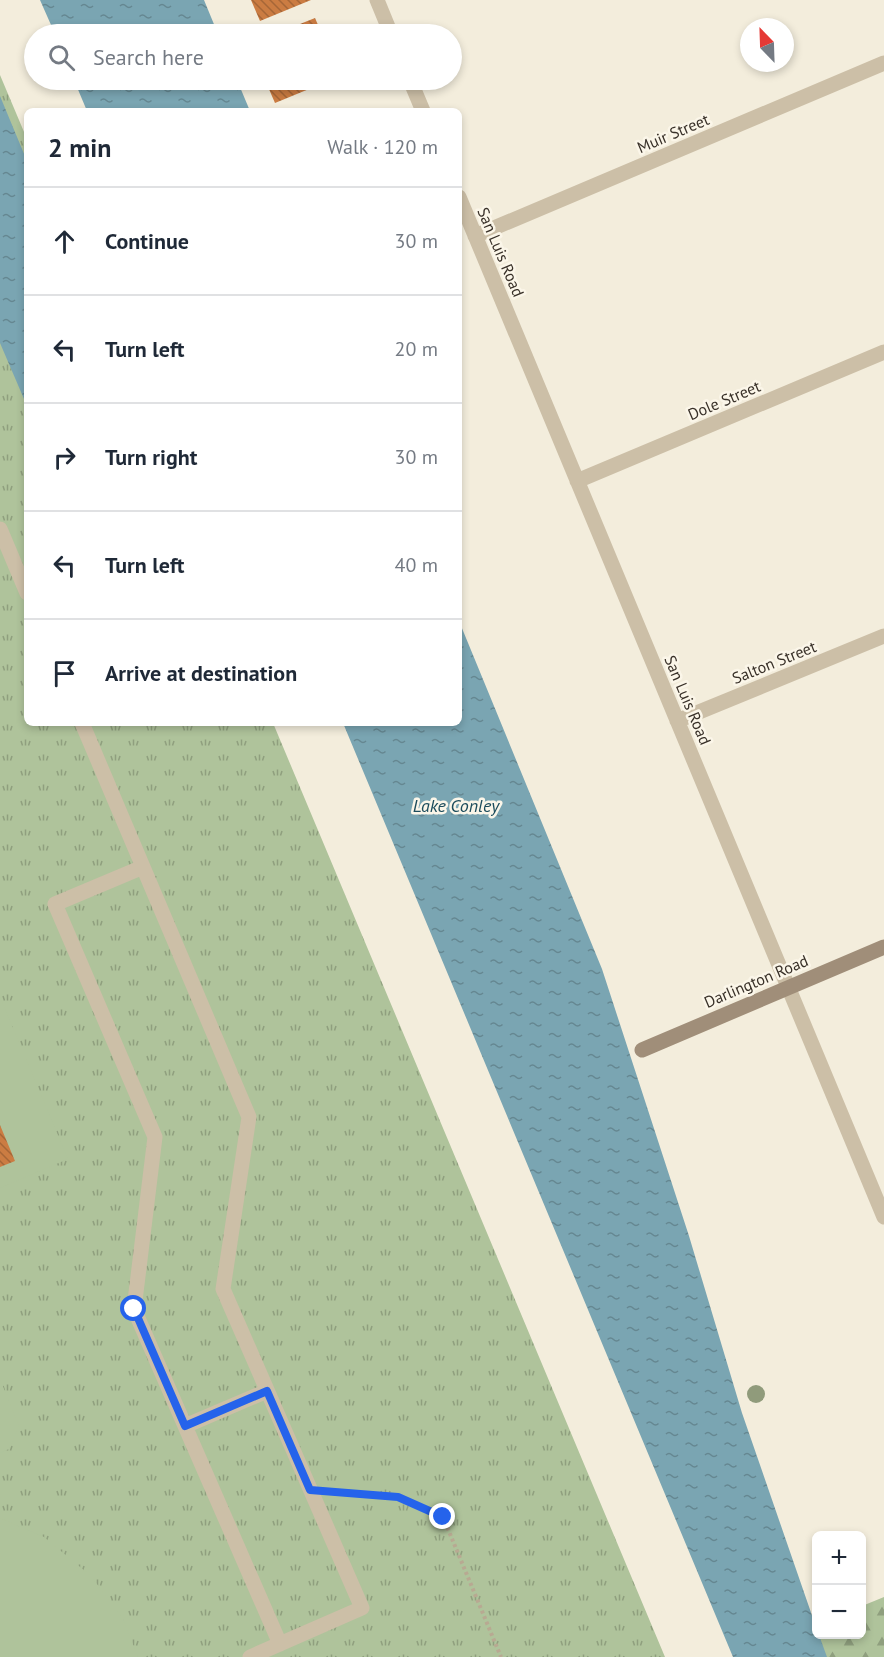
<!DOCTYPE html>
<html lang="en">
<head>
<meta charset="utf-8">
<style>
	body { margin:0; font-family:"PT Sans",sans-serif; background:#f2f2f3; color:#1f2937 }
	.controls { position:absolute; right:18px; bottom:18px; display:grid; overflow:hidden; border-radius:9px; box-shadow:0 3px 9px #0003 }
	.controls button { width:54px; height:54px; display:grid; place-items:center; padding:0; border:0; border-bottom:2px solid #e0e1e3; background:#fff; color:#1f2937; font:30px sans-serif }
	.compass { position:absolute; left:740px; top:18px; width:54px; height:54px; border-radius:50%; background:#fff; box-shadow:0 3px 9px #0003; rotate:337deg }
	.stop { position:absolute; width:18px; height:18px; margin:-14px; border:4px solid #2563eb; border-radius:50%; background:#fff }
	.stop.end { background:#2563eb; border-color:#fff; box-shadow:0 2px 6px #0008 }
	.list { margin:0; padding:0; list-style:none }
	h2 { display:flex; justify-content:space-between; align-items:center; height:78px; margin:0; padding:0 24px; font-size:26px }
	h2 small { font-size:20px; font-weight:400; color:#747a83 }
	.list li { display:grid; grid-template-columns:39px 1fr auto; gap:18px; align-items:center; box-sizing:border-box; height:108px; padding:0 24px; border-top:2px solid #e0e1e3 }
	.list b { display:block; font-size:22px; white-space:nowrap }
	.list em { font-size:20px; font-style:normal; color:#747a83 }
	.icon { flex:none; width:33px; height:33px; fill:none; stroke:currentColor; stroke-width:2; stroke-linecap:round; stroke-linejoin:round }
	.map { position:relative; flex:none; width:884px; height:1657px; overflow:hidden }
	.search { position:absolute; background:#fff; box-shadow:0 3px 9px #0003; left:24px; top:24px; width:438px; height:66px; display:flex; align-items:center; gap:15px; box-sizing:border-box; padding:0 21px; border-radius:33px; color:#747a83; font-size:22px }
	.panel { position:absolute; background:#fff; box-shadow:0 3px 9px #0003; left:24px; top:108px; width:438px; height:618px; border-radius:9px }
	.map>svg:first-child { display:block }
</style>
</head>
<body>
<div class="map">
<svg width="884" height="1657" viewBox="0 0 884 1657">
	<defs>
		<pattern id="grass-tufts" width="24" height="20" patternUnits="userSpaceOnUse" patternTransform="scale(1.5)"><rect width="24" height="20" fill="#afc39b"/><path d="M3 7l-1-3M5 7V3M7 7l1-3M15 17l-1-3M17 17v-4M19 17l1-3" fill="none" stroke="#8f9f7e"/></pattern>
		<pattern id="forest-firs" width="22" height="20" patternUnits="userSpaceOnUse" patternTransform="scale(1.5)"><rect width="22" height="20" fill="#afc39b"/><path d="M5 1l3.5 6h-7zM16 11l3.5 6h-7z" fill="#8f9f7e"/></pattern>
		<pattern id="water-ripples" width="26" height="14" patternUnits="userSpaceOnUse" patternTransform="scale(1.5)"><rect width="26" height="14" fill="#7aa5b2"/><path d="M2 4q2-2 4 0t4 0M15 11q2-2 4 0t4 0" fill="none" stroke="#658791"/></pattern>
		<pattern id="building-back-hatch" width="6" height="6" patternUnits="userSpaceOnUse" patternTransform="scale(1.5)"><rect width="6" height="6" fill="#cb7c42"/><path d="M-1 5l2 2M0 0l6 6M5-1l2 2" fill="none" stroke="#a66637"/></pattern>
	</defs>
	<rect width="100%" height="100%" fill="#f3eddc"/>
	<!-- grass -->
	<path fill="url(#grass-tufts)" d="M0,75L27,139V723H273L665,1657H0Z"/>
	<!-- forest -->
	<path fill="url(#forest-firs)" d="M884,1597V1657H796L785,1636L816,1624V1634H862V1606Z"/>
	<!-- garden -->
	<path fill="#afc39b" d="M0,997L68,1159L0,1188Z
		M0,1379L19,1426L9,1449L0,1453Z
		M0,1518L44,1537L91,1576L123,1619L138,1657H0Z"/>
	<!-- water -->
	<path fill="url(#water-ripples)" d="M40,0H204L218,34H55Z
		M74,80H237L250,111H87Z
		M0,96L27,161V406L0,343Z
		M459,621L602,969L689,1236L742,1413L816,1627V1634L819,1635L827,1657H733L343,723H459Z"/>
	<!-- building -->
	<path fill="url(#building-back-hatch)" d="M251,0H311L260,21Z
		M315,18L322,34H275Z
		M265,80H326V82L275,103Z
		M0,1125L15,1161L0,1167Z"/>
	<g fill="none" stroke-linecap="round" stroke-linejoin="round">
		<!-- path -->
		<path stroke="#b8a992" stroke-width="4" stroke-dasharray="3 3" stroke-linecap="butt" d="M333,1491L398,1497L443,1517L501,1657"/>
		<!-- lane -->
		<path stroke="#ccbfa7" stroke-width="15" d="M0,529L27,593
			M82,723L249,1117L223,1289L362,1608L250,1657
			M143,867L55,904L155,1137L134,1309L280,1644
			M185,1426L267,1391"/>
		<!-- street -->
		<path stroke="#ccbfa7" stroke-width="15" d="M377,0L391,34
			M410,80L423,111
			M459,197L884,1217
			M475,236L884,63
			M577,481L884,352
			M677,721L884,636"/>
		<!-- secondary -->
		<path stroke="#a08e79" stroke-width="15" d="M642,1050L884,947"/>
	</g>
	<!-- trees -->
	<circle fill="#909b7b" cx="756" cy="1394" r="9"/>
	<g fill="none" stroke-linecap="round" stroke-linejoin="round">
		<!-- route -->
		<path stroke="#2563eb" stroke-width="8" d="M134,1309L185,1426L267,1391L310,1490L398,1497L443,1517"/>
	</g>
	<g text-anchor="middle" stroke-width="5" stroke-linejoin="round" paint-order="stroke">
		<!-- street labels -->
		<g font-size="16" fill="#383028" stroke="#fbf6e9">
			<text transform="translate(673 133) rotate(-23)" y="6">Muir Street</text>
			<text transform="translate(501 252) rotate(67)" y="6">San Luis Road</text>
			<text transform="translate(724 400) rotate(-23)" y="6">Dole Street</text>
			<text transform="translate(774 662) rotate(-22)" y="6">Salton Street</text>
			<text transform="translate(688 700) rotate(67)" y="6">San Luis Road</text>
			<text transform="translate(756 981) rotate(-23)" y="6">Darlington Road</text>
		</g>
		<!-- water labels -->
		<g font-size="18" font-style="italic" fill="#1c4c5c" stroke="#fbf6e9">
			<text x="456" y="812">Lake Conley</text>
		</g>
	</g>
</svg>
<div class="controls">
<button>+</button>
<button>−</button>
</div>
<svg class="compass" viewBox="-18 -18 36 36"><path d="M0-13l5 13h-10z" fill="#e53935"/><path d="M0 13l5-13h-10z" fill="#747a83"/></svg>
<div class="stop" style="left:134px;top:1309px"></div>
<div class="stop end" style="left:443px;top:1517px"></div>
<div class="search"><svg class="icon" aria-label="search" viewBox="0 0 24 24"><circle cx="10" cy="10" r="6"/><path d="M15 15l6 6"/></svg>Search here</div>
<section class="panel">
<h2>2 min<small>Walk · 120 m</small></h2>
<ul class="list">
<li><svg class="icon" aria-label="ahead" viewBox="0 0 24 24"><path d="M12 20V5M6 11l6-6 6 6"/></svg><div><b>Continue</b></div><em>30 m</em></li>
<li><svg class="icon" aria-label="left" viewBox="0 0 24 24"><path d="M17 20v-9H6M10 6l-5 5 5 5"/></svg><div><b>Turn left</b></div><em>20 m</em></li>
<li><svg class="icon" aria-label="right" viewBox="0 0 24 24"><path d="M7 20v-9h11M14 6l5 5-5 5"/></svg><div><b>Turn right</b></div><em>30 m</em></li>
<li><svg class="icon" aria-label="left" viewBox="0 0 24 24"><path d="M17 20v-9H6M10 6l-5 5 5 5"/></svg><div><b>Turn left</b></div><em>40 m</em></li>
<li><svg class="icon" aria-label="arrive" viewBox="0 0 24 24"><path d="M6 21V4h12l-3 4 3 4H6"/></svg><div><b>Arrive at destination</b></div></li>
</ul>
</section>
</div>
</body>
</html>
